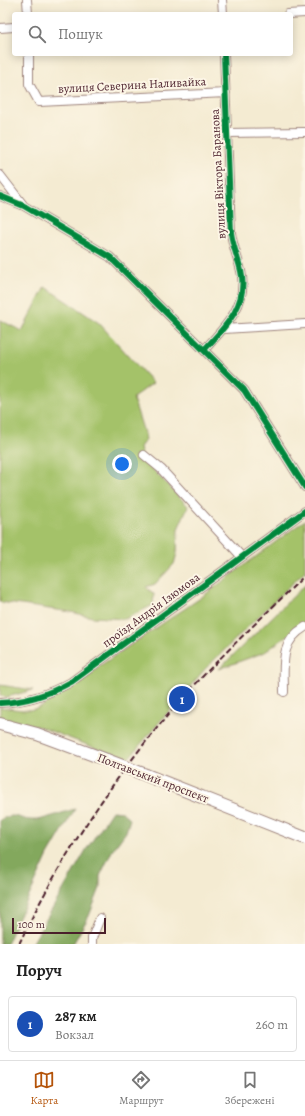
<!DOCTYPE html>
<html lang="uk">
<head>
<meta charset="utf-8">
<style>
	body { margin:0; font-family:Alegreya,serif; background:#f6f6f6; color:#222 }
	.scale { position:absolute; left:12px; bottom:10px; width:94px; box-sizing:border-box; padding-left:4px; border:2px solid #4a1f2b; border-top:0; font-size:11px; line-height:14px; white-space:nowrap; color:#4a1f2b; -webkit-text-stroke:3px #fcf5e5; paint-order:stroke }
	.you { position:absolute; left:122px; top:464px; width:14px; height:14px; margin:-10px; border:3px solid #fff; border-radius:50%; background:#1a73e8; box-shadow:0 0 0 6px #1a73e833 }
	.badge { display:grid; place-items:center; width:26px; height:26px; border-radius:50%; background:#b45309; color:#fff; font-size:13px; font-weight:700 }
	.pin { position:absolute; translate:-50% -50%; border:2px solid #fff; box-shadow:0 1px 4px #0006 }
	.list { margin:0; padding:0; list-style:none }
	h2 { display:flex; justify-content:space-between; align-items:center; height:52px; margin:0; padding:0 16px; font-size:17px }
	h2 small { font-size:13px; font-weight:400; color:#767676 }
	.list li { display:grid; grid-template-columns:26px 1fr auto; gap:12px; align-items:center; box-sizing:border-box; height:56px; margin:0 8px 8px; padding:0 8px; border:1px solid #e0e0e0; border-radius:4px }
	.list b { display:block; font-size:15px; white-space:nowrap }
	.list p { margin:0; font-size:13px; white-space:nowrap; color:#767676 }
	.list em { font-size:13px; font-style:normal; color:#767676 }
	.icon { flex:none; width:22px; height:22px; fill:none; stroke:currentColor; stroke-width:2; stroke-linecap:round; stroke-linejoin:round }
	.map { position:relative; flex:none; width:305px; height:944px; overflow:hidden }
	.search { position:absolute; background:#fff; box-shadow:0 2px 10px #0003; left:12px; right:12px; top:12px; height:44px; display:flex; align-items:center; gap:10px; box-sizing:border-box; padding:0 14px; border-radius:4px; color:#767676; font-size:15px }
	.sheet { height:116px; background:#fff }
	nav { display:flex; justify-content:space-around; align-items:center; box-sizing:border-box; height:56px; border-top:1px solid #e0e0e0; background:#fff; font-size:11px; color:#767676 }
	nav a { display:grid; justify-items:center; gap:2px }
	nav .on { color:#b45309 }
	.map>svg:first-child { display:block }
</style>
</head>
<body>
<div class="map">
<svg width="305" height="944" viewBox="0 0 305 944">
	<rect width="100%" height="100%" fill="#fcf5e5"/>
	<filter id="ink" filterUnits="userSpaceOnUse"><feTurbulence type="fractalNoise" baseFrequency=".025" numOctaves="2"/><feDisplacementMap in="SourceGraphic" scale="8" xChannelSelector="R" yChannelSelector="G"/><feConvolveMatrix kernelMatrix="1 2 1 2 8 2 1 2 1" color-interpolation-filters="sRGB"/></filter>
	<filter id="wash" filterUnits="userSpaceOnUse"><feTurbulence type="fractalNoise" baseFrequency=".012" numOctaves="4" result="noise"/><feDisplacementMap in="SourceGraphic" scale="16" xChannelSelector="R" yChannelSelector="G"/><feGaussianBlur stdDeviation="0.9" result="paint"/><feColorMatrix in="noise" values="0 0 0 0 0 0 0 0 0 0 0 0 0 0 0 0 0 1.4 0 .05"/><feComposite in="paint" operator="in"/></filter>
	<g filter="url(#wash)">
		<rect width="100%" height="100%" fill="#f4ebd2"/>
		<!-- green -->
		<path fill="#a4c269" stroke="#77704a" d="M45,287L99,323L153,383L133,398L146,439L140,447L142,458L188,506L178,529L177,553L174,564L155,584L146,587L154,594L153,605L125,619L92,617L71,612L0,602V320L22,331Z
			M305,520V571L205,669L127,760L40,727L0,719V707C24,710 36,715 55,696L199,599Z
			M305,585V623L265,652L219,669Z
			M0,685L33,690L7,697L0,696Z"/>
		<!-- forest -->
		<path fill="#83a85d" stroke="#666444" d="M75,809L48,855L7,944H0V820C17,811 17,820 33,820C41,821 66,811 75,809Z
			M112,811L122,812L130,819L126,832L112,851L100,876V888L89,916L73,944H32L86,850Z"/>
	</g>
	<g filter="url(#ink)">
		<g fill="none" stroke-linecap="round" stroke-linejoin="round">
			<!-- minor casing -->
			<g stroke="#9f857e" stroke-width="10">
				<path id="minor" d="M27,0L28,14
					M222,0L223,14
					M288,14L305,13
					M0,28L14,27
					M29,54V84L39,102L226,93
					M227,133L305,132
					M0,175L24,206
					M0,196L24,206L110,257L244,390L305,487
					M224,329L305,324
					M204,350C224,328 249,305 241,271C238,258 233,247 231,233L224,54
					M144,455L161,469L242,557
					M284,692C284,665 279,642 305,627
					M0,703C26,702 48,695 71,682L305,511
					M92,944V938L100,918"/>
			</g>
			<!-- highway casing -->
			<g stroke="#9f857e" stroke-width="14">
				<path id="highway" d="M0,724L37,734L107,760
					M146,775L305,838"/>
			</g>
			<!-- minor -->
			<use href="#minor" stroke="#fff" stroke-width="8"/>
			<!-- highway -->
			<use href="#highway" stroke="#fff" stroke-width="12"/>
			<!-- rail -->
			<path stroke="#4a1f2b" stroke-width="2" stroke-dasharray="6 3" stroke-linecap="butt" d="M19,944C61,856 116,773 181,700C220,656 264,616 305,575"/>
			<!-- highway-bridge casing -->
			<g stroke="#9f857e" stroke-width="14" stroke-linecap="butt">
				<path id="highway-bridge" d="M107,760L146,775"/>
			</g>
			<!-- highway-bridge -->
			<use href="#highway-bridge" stroke="#fff" stroke-width="12"/>
			<!-- cycleway casing -->
			<g stroke="#fcf5e5" stroke-width="8">
				<path id="cycleway" d="M0,196L24,206L110,257L244,390L305,487
					M204,350C224,328 249,305 241,271C238,258 233,247 231,233L224,54
					M0,703C26,702 48,695 71,682L305,511"/>
			</g>
			<!-- cycleway -->
			<use href="#cycleway" stroke="#00873e" stroke-width="6"/>
		</g>
	</g>
	<g text-anchor="middle" stroke-width="4" stroke-linejoin="round" paint-order="stroke">
		<!-- street labels -->
		<g font-size="12" fill="#4a1f2b" stroke="#fcf5e5">
			<text transform="translate(132 85) rotate(-3)" y="4">вулиця Северина Наливайка</text>
			<text transform="translate(218 174) rotate(-93)" y="4">вулиця Віктора Баранова</text>
			<text transform="translate(151 610) rotate(-36)" y="4">проїзд Андрія Ізюмова</text>
			<text transform="translate(153 778) rotate(21)" y="4">Полтавський проспект</text>
		</g>
	</g>
</svg>
<div class="scale">100 m</div>
<div class="you"></div>
<div class="pin badge" style="left:182px;top:699px;background:#1a4fb4">1</div>
<div class="search"><svg class="icon" aria-label="search" viewBox="0 0 24 24"><circle cx="10" cy="10" r="6"/><path d="M15 15l6 6"/></svg>Пошук</div>
</div>
<section class="sheet">
<h2>Поруч<small></small></h2>
<ul class="list">
<li><span class="badge" style="background:#1a4fb4">1</span><div><b>287 км</b><p>Вокзал</p></div><em>260 m</em></li>
</ul>
</section>
<nav>
<a class="on"><svg class="icon" aria-label="map" viewBox="0 0 24 24"><path d="M3 6l6-2 6 2 6-2v14l-6 2-6-2-6 2zM9 4v14M15 6v14"/></svg>Карта</a>
<a><svg class="icon" aria-label="directions" viewBox="0 0 24 24"><path d="M12 3l9 9-9 9-9-9zM9 14v-3h6M13 9l2 2-2 2"/></svg>Маршрут</a>
<a><svg class="icon" aria-label="saved" viewBox="0 0 24 24"><path d="M7 4h10v16l-5-4-5 4z"/></svg>Збережені</a>
</nav>
</body>
</html>
